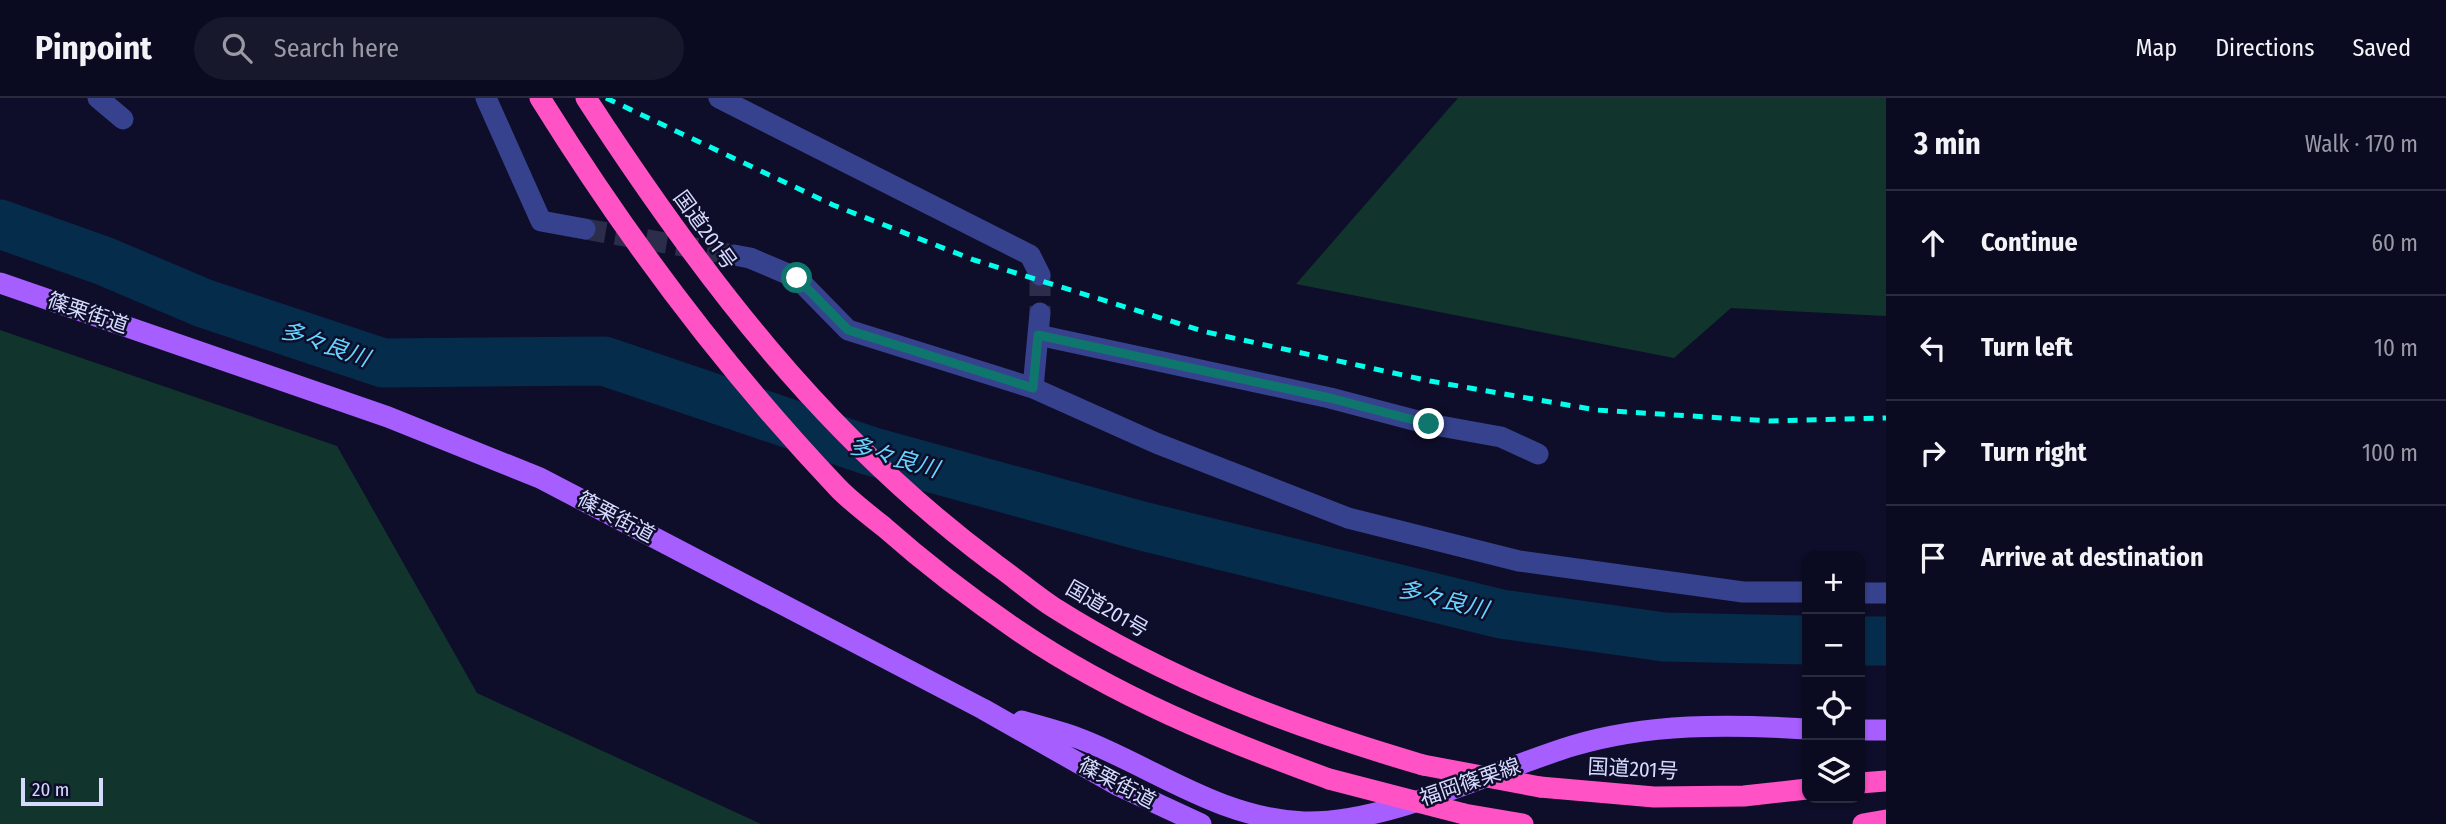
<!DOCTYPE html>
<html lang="en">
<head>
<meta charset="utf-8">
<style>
	body { margin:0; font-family:"Fira Sans Condensed","Noto Sans JP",sans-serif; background:#18182d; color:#f1f3f6 }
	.controls { position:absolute; right:21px; bottom:21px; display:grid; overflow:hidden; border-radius:14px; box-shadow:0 2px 5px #0004 }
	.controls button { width:63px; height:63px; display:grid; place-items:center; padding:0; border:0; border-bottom:2px solid #2a2b3e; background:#0a0a20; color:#f1f3f6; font:35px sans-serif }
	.scale { position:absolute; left:21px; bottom:18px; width:82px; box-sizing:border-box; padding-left:7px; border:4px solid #d7daff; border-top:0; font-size:19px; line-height:24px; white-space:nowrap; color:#d7daff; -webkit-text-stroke:5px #0e0e2a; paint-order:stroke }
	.stop { position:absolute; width:21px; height:21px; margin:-16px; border:5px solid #0f766e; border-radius:50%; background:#fff }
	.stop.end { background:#0f766e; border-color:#fff; box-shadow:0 2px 7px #0008 }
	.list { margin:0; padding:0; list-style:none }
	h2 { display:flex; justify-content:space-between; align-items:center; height:91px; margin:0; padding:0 28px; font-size:30px }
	h2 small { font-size:23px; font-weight:400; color:#999aa5 }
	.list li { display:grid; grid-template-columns:46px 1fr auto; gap:21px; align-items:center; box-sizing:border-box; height:105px; padding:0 28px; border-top:2px solid #2a2b3e }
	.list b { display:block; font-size:26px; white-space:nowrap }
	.list em { font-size:23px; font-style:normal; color:#999aa5 }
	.icon { flex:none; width:38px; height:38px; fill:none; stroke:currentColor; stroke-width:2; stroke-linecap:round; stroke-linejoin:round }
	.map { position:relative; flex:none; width:1886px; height:726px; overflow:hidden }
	header { display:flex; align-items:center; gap:42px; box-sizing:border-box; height:98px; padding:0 35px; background:#0a0a20; border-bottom:2px solid #2a2b3e }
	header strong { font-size:33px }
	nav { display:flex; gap:38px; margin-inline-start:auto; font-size:24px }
	.search { width:490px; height:63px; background:#18182d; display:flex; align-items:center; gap:18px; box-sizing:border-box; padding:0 24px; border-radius:38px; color:#999aa5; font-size:26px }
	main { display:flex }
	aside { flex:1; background:#0a0a20 }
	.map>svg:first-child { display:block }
</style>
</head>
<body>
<header>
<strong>Pinpoint</strong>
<div class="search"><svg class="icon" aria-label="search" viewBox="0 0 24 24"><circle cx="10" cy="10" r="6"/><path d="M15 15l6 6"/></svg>Search here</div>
<nav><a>Map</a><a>Directions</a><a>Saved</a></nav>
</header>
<main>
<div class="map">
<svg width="1886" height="726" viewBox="0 0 1886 726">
	<rect width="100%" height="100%" fill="#0e0e2a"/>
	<!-- green -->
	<path fill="#11352d" d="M1458,0H1886V218L1731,210L1674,260L1296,186Z
		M0,232L337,348L477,595L761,726H0Z"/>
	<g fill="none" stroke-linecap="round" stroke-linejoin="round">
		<!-- river -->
		<path stroke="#062c4b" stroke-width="49" d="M0,126L104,163L203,205L383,265L604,263L870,353L1142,428L1501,516L1664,539L1807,542
			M1860,543H1886"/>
		<!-- minor-tunnel -->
		<path stroke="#2c2d4a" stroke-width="21" stroke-dasharray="21 10" stroke-linecap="butt" d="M585,131L734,157
			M1040,177V215"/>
		<!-- minor -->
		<path stroke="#36428d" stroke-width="21" d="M98,0L123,21
			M486,0L541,123L585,131
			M719,0L1030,157L1040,177
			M734,157L750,160L797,180L848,232L1033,290L1156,345L1348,420L1519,463L1743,494H1807
			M1038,237L1330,300L1429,326L1501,339L1538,356
			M1033,290L1040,215
			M1860,495H1886"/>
		<!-- major -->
		<path stroke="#a65eff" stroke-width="21" d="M0,185L388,319L540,380L983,611L1119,688L1201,726
			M1022,623C1042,629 1063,634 1083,642C1156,671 1222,721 1304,724C1387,726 1491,673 1572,648C1649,625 1728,626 1807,631
			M1860,632H1886"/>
		<!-- highway -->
		<path stroke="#ff52c4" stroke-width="21" d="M540,0C627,140 725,271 839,391C853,405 869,417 884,429C927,467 973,502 1020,534C1115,598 1222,642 1329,681
			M586,0C701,177 824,339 995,466C1015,480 1033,496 1053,509C1168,582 1293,629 1423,667
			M1860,685L1886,683
			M1540,689L1654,699L1744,698L1807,691
			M1464,716L1523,726
			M1863,726L1886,722"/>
		<!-- rail -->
		<path stroke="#03ffeb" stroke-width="5" stroke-dasharray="10 9" stroke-linecap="butt" d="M606,0L833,107L974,162L1206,234L1430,283L1596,312L1770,323L1886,320"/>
		<!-- highway-bridge -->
		<path stroke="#ff52c4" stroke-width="21" d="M1423,667L1540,689
			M1329,681L1464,716"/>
	</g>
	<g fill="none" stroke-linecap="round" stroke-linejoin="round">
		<!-- route -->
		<path stroke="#0f766e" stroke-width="9" d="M797,180L848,232L1033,290L1038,237L1330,300L1429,326"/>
	</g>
	<g text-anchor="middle" stroke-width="5" stroke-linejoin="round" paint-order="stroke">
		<!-- street labels -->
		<g font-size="21" fill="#d7daff" stroke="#0e0e2a">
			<text transform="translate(705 132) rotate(54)" y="7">国道201号</text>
			<text transform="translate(88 215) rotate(19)" y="7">篠栗街道</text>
			<text transform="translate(616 419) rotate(28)" y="7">篠栗街道</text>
			<text transform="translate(1107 511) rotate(30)" y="7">国道201号</text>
			<text transform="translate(1633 671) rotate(3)" y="7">国道201号</text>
			<text transform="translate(1470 684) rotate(-19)" y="7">福岡篠栗線</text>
			<text transform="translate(1117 685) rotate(28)" y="7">篠栗街道</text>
		</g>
		<!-- water labels -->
		<g font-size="23" font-style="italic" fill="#65d4ff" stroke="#0e0e2a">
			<text transform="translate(325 246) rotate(19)" y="8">多々良川</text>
			<text transform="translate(894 359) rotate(16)" y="8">多々良川</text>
			<text transform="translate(1443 501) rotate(14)" y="8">多々良川</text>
		</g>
	</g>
</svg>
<div class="controls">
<button>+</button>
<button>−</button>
<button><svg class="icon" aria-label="locate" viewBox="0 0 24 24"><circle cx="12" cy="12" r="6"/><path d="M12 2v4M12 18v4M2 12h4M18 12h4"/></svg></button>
<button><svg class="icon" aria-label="layers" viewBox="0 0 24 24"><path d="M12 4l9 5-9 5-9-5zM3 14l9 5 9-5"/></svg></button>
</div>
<div class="scale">20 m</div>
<div class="stop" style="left:797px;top:180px"></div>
<div class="stop end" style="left:1429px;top:326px"></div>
</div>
<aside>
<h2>3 min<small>Walk · 170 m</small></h2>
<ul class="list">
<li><svg class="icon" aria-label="ahead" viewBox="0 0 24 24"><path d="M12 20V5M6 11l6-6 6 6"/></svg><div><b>Continue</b></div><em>60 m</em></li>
<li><svg class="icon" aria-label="left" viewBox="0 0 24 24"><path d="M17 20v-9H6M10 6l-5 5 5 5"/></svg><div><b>Turn left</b></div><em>10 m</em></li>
<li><svg class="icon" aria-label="right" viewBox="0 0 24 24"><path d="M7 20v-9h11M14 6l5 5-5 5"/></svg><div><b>Turn right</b></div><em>100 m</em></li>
<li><svg class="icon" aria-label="arrive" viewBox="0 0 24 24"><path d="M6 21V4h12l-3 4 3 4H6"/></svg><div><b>Arrive at destination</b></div></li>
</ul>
</aside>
</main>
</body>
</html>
